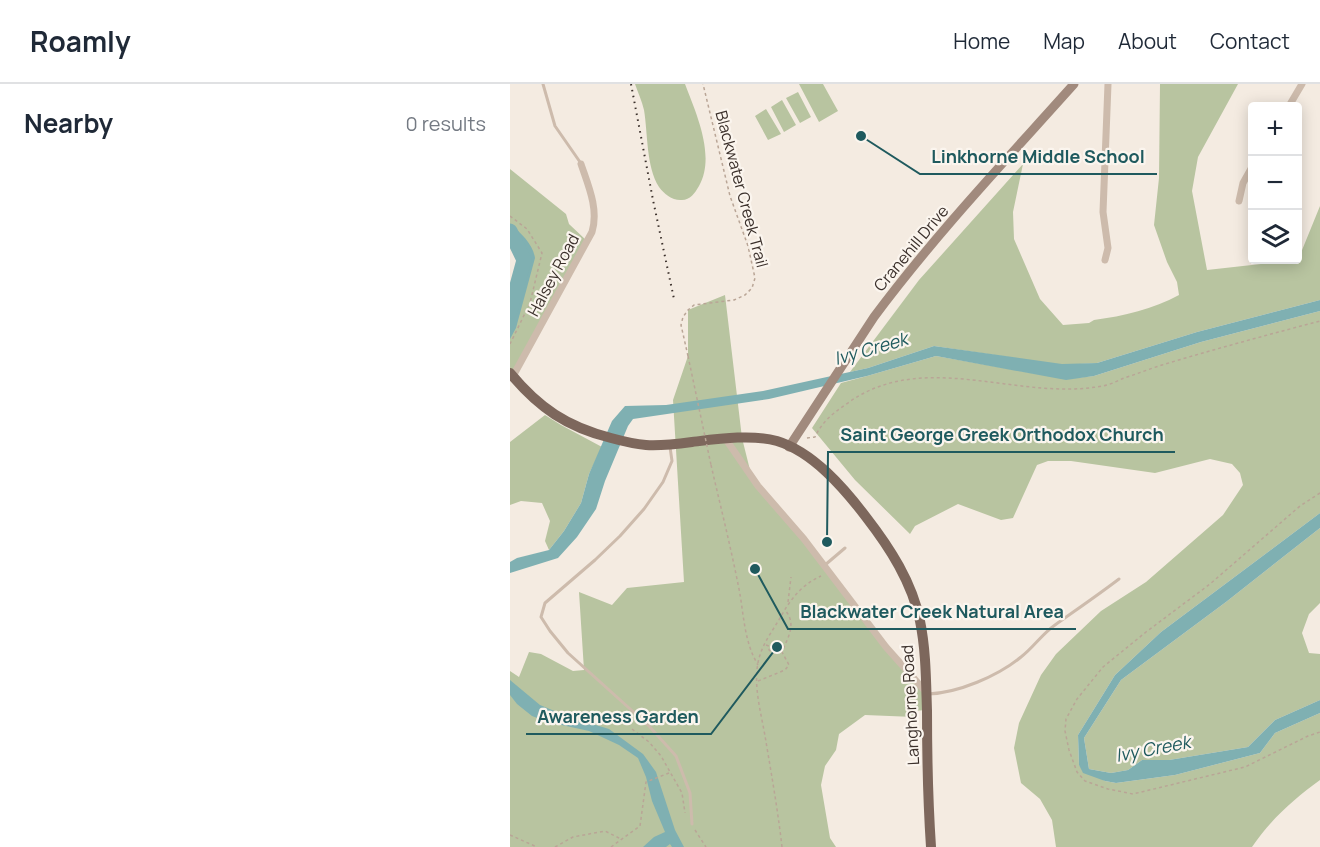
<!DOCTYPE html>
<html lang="en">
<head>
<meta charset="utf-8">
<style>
	body { margin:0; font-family:Manrope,sans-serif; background:#f2f2f3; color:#1f2937 }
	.controls { position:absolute; right:18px; top:18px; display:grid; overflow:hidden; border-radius:6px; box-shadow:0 3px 15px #0003 }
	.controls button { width:54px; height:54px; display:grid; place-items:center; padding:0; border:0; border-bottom:2px solid #e0e1e3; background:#fff; color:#1f2937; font:30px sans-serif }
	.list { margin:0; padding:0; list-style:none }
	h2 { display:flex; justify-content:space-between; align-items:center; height:78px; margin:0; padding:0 24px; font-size:26px }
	h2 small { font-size:20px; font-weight:400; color:#747a83 }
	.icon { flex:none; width:33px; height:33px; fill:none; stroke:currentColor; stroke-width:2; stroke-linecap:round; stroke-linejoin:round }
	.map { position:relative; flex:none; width:810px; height:763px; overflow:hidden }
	header { display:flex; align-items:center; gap:36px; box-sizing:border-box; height:84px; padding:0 30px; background:#fff; border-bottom:2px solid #e0e1e3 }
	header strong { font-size:28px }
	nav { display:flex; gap:33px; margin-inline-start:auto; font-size:21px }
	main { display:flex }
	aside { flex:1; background:#fff }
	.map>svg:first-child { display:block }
</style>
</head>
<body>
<header>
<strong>Roamly</strong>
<nav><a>Home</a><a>Map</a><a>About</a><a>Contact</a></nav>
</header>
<main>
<aside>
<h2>Nearby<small>0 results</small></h2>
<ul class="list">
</ul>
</aside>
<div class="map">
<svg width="810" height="763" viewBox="0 0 810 763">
	<rect width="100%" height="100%" fill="#f4ebe1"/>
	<!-- green -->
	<path fill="#b8c4a0" d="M125,0H175C186,29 206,72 189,102C185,109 180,116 172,116C163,117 154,110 149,103C136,82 138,50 134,26C132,17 128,9 125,0Z
		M289,0H313L328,27L309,38Z
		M650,0H728L688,73L682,107L697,186L788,176L810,122V216L687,248L587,279L552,281L424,262L358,284L340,288L409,196L513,80L503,128L504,155L530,215L553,241L579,239L584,236C614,232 643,225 669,211L667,198L657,178L644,141L649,94Z
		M288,8L301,33L290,39L276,14Z
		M272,16L286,41L274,48L261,23Z
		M256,25L271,50L258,56L245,32Z
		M0,85L56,130L59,140L77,157L0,295V224L14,176L5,157L0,153Z
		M215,211L232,354L242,394L416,608V626L404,627V633L355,631L329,650L326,666L315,682L311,701L320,754L326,763H0V587L9,593L19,568L31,570L63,587L74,586L69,508L102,521L117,504L174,498L163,316L178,272V226Z
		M810,227V429L651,548L605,591L568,651L569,681L595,697L606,699L665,691L750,669L765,649L810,629V696C784,715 760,736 742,763H546L542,736L530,715L511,699L504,664L509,639L531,591L546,570L591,527L636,498L713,431L733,401L730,389L722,380L700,375L645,389L561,377H538L527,381L503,434L491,436L448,420L405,442L400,450L345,396L302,344L331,299L357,292L426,272L556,295L584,292L691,258Z
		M35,331L51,341L92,363L79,390L71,419L54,447L39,466L35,457L40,437L32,419L11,417L0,421V358Z
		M810,444V519L799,530L792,549L799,569L810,570V616L765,636L738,663L659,676H632L618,686L601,689L579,685L574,654L611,596L716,518Z"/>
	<!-- water -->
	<path fill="#7fb0b2" d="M0,140C11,149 23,160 25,174L6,244L0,255V227L6,216L16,173L9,160L0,153Z
		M810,216V227L691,258L584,292L556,296L426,272L357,292L259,315L123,335L118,342L95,397L86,425L67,453L48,474L0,489V478L7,474L39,466L54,447L71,419L79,390L102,337L115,322L156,321L253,307L358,284L424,262L552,280L587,279L687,248Z
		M810,429V444L716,518L611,596L574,654L579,685L601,689L618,686L632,676H659L738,663L765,636L810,616V629L765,649L750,669L665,691L606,699L595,697L573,689L569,681L568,651L605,591L651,548Z
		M0,596L30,621L59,633L99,645L133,670L146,688L165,746L174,763H162L160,760L156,763H133L144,753L155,748L142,717L136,693L128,674L109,661L79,647L38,638L22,632L7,620L0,611Z"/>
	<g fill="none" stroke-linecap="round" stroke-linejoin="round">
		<!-- river -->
		<path stroke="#7fb0b2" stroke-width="15" d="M0,147L14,176L0,227"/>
		<!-- path -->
		<path stroke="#b9a596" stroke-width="1.5" stroke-dasharray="3 3" stroke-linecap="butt" d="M0,132L17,145L32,169L20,219L0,260
			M178,272L171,241L173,233L178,226L184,221L224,216L235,211L242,204L245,194L238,162L220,112L193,0
			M297,354L305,353C312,338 322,330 335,321C412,263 507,318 592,302C600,301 607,297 614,294C627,290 639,285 652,281C705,265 757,251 810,237
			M201,381C210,420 220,460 228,500C234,527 233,556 248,581
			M810,409L790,422L700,500L636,548L593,583L567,615L556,635L555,647L559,666L567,688L575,697L598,705L623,710L735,683L798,652L810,648
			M278,518L281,493
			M256,561L259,562V566L263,569L267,566L271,568
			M248,597L275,586L279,581L272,568C278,553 287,540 275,526
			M122,645L139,658L151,672L172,709L175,729
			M185,746L196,763
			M0,751L27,763
			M45,763L63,753L95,747L111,755
			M101,763L130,742L136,698L159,689
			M272,763C268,728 262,693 256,658C252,631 241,598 250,571C254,558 263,546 270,534C280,516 291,501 311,492"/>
		<!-- lane -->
		<path stroke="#cdbbac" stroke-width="3" d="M33,0L45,42L70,78
			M160,363L162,377L153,398L134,425L110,452L85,476L35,519L31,533L40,547L58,569L139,642L166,672L180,709L182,740
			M315,481L335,464
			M418,610C448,609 488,592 511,573C523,564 532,550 545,541C566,526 588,511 609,495"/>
		<!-- street -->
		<path stroke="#cdbbac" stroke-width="7" d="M779,22L792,0
			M729,117L733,99L742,83
			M595,176L598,164L593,128L598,0
			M2,294L82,148C89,125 78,101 71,80
			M215,354L248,402L294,455L376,563L416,608"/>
		<!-- secondary -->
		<path stroke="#a18a7d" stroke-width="9" d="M279,363L364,233C425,151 496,76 564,0"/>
		<!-- primary -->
		<path stroke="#7d675c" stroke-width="10" d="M0,289C29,324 57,343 101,354C112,357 124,360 136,361C151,362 167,360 182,358C207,355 242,350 267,357C303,368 334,404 356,433C380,464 402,498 410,537C416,566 416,597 417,627C417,672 418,718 421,763"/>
		<!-- rail -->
		<path stroke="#3b302b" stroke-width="2" stroke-dasharray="1.5 4.5" stroke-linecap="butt" d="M121,0L143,116L164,215"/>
		<!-- path-bridge -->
		<path stroke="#b9a596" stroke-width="1.5" stroke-dasharray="3 3" stroke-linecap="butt" d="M178,272L201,381"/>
	</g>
	<g text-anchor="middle" stroke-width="4.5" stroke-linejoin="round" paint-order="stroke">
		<!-- street labels -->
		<g font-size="16" fill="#3b302b" stroke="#fbf5ee">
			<text transform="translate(232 105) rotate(75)" y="6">Blackwater Creek Trail</text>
			<text transform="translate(401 164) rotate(-50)" y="6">Cranehill Drive</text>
			<text transform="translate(43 191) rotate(-62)" y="6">Halsey Road</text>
			<text transform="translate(400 621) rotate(-93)" y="6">Langhorne Road</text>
		</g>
		<!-- water labels -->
		<g font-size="18" font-style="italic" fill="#1f5a5e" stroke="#fbf5ee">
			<text transform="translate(361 265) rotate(-16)" y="6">Ivy Creek</text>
			<text transform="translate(643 665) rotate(-11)" y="6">Ivy Creek</text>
		</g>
	</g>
	<!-- callouts -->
	<path fill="none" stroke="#1f5a5e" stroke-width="2" d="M351 52L410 90H647M317 458L318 368H665M245 485L278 545H566M267 563L201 650H16"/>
	<g fill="#1f5a5e" stroke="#fbf5ee" stroke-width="2">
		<circle cx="351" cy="52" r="6"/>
		<circle cx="317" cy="458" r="6"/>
		<circle cx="245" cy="485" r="6"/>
		<circle cx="267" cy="563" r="6"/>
	</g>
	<g font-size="18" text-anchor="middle" font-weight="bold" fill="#1f5a5e" stroke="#fbf5ee" stroke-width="4.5" stroke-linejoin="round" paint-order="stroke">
		<text x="528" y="79">Linkhorne Middle School</text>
		<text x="492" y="357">Saint George Greek Orthodox Church</text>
		<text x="422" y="534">Blackwater Creek Natural Area</text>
		<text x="108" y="639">Awareness Garden</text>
	</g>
</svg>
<div class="controls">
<button>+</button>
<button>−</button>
<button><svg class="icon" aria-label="layers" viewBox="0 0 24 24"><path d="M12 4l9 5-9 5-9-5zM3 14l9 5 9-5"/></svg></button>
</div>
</div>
</main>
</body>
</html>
